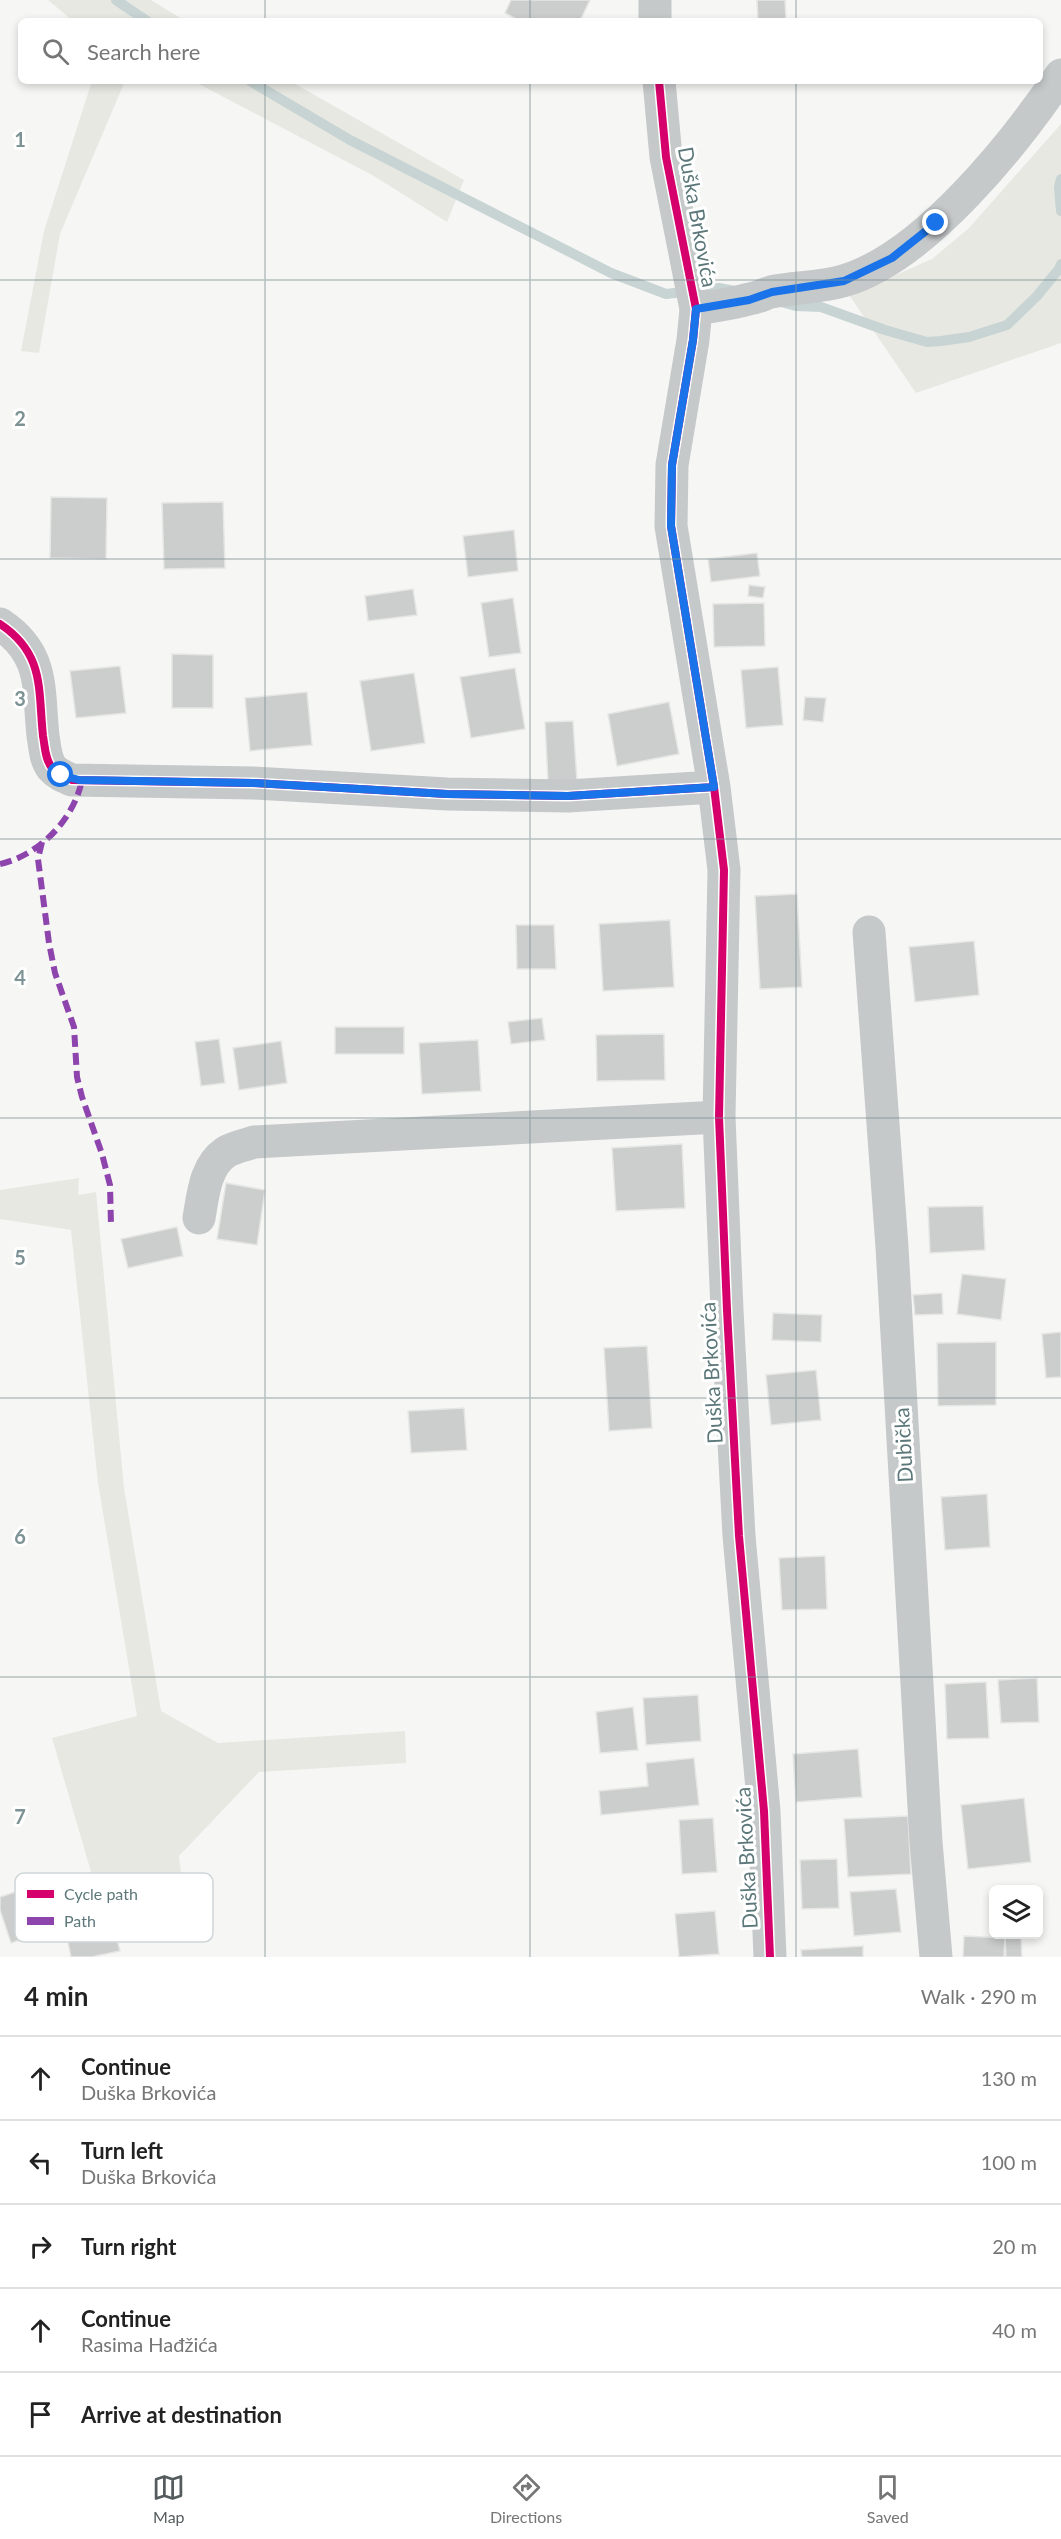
<!DOCTYPE html>
<html lang="en">
<head>
<meta charset="utf-8">
<style>
	body { margin:0; font-family:Lato,sans-serif; background:#f2f2f2; color:#222 }
	.controls { position:absolute; right:18px; bottom:18px; display:grid; overflow:hidden; border-radius:9px; box-shadow:0 3px 9px #0003 }
	.controls button { width:54px; height:54px; display:grid; place-items:center; padding:0; border:0; border-bottom:2px solid #e0e0e0; background:#fff; color:#222; font:30px sans-serif }
	.stop { position:absolute; width:18px; height:18px; margin:-14px; border:4px solid #1a73e8; border-radius:50%; background:#fff }
	.stop.end { background:#1a73e8; border-color:#fff; box-shadow:0 2px 6px #0008 }
	.list { margin:0; padding:0; list-style:none }
	h2 { display:flex; justify-content:space-between; align-items:center; height:78px; margin:0; padding:0 24px; font-size:26px }
	h2 small { font-size:20px; font-weight:400; color:#767676 }
	.list li { display:grid; grid-template-columns:39px 1fr auto; gap:18px; align-items:center; box-sizing:border-box; height:84px; padding:0 24px; border-top:2px solid #e0e0e0 }
	.list b { display:block; font-size:22px; white-space:nowrap }
	.list p { margin:0; font-size:20px; white-space:nowrap; color:#767676 }
	.list em { font-size:20px; font-style:normal; color:#767676 }
	.icon { flex:none; width:33px; height:33px; fill:none; stroke:currentColor; stroke-width:2; stroke-linecap:round; stroke-linejoin:round }
	.map { position:relative; flex:none; width:1061px; height:1957px; overflow:hidden }
	.search { position:absolute; background:#fff; box-shadow:0 3px 9px #0003; left:18px; right:18px; top:18px; height:66px; display:flex; align-items:center; gap:15px; box-sizing:border-box; padding:0 21px; border-radius:9px; color:#767676; font-size:22px }
	.sheet { height:498px; background:#fff }
	nav { display:flex; justify-content:space-around; align-items:center; box-sizing:border-box; height:84px; border-top:2px solid #e0e0e0; background:#fff; font-size:16px; color:#767676 }
	nav a { display:grid; justify-items:center; gap:3px }
	nav .on { color:#555c5d }
	.map>svg:first-child { display:block }
</style>
</head>
<body>
<div class="map">
<svg width="1061" height="1957" viewBox="0 0 1061 1957">
	<rect width="100%" height="100%" fill="#f6f6f5"/>
	<!-- green -->
	<path fill="#e7e8e2" d="M48,0H151L185,21H73Z
		M92,81H125L60,234L39,353L21,351L44,231Z
		M193,81H290L464,180L447,222L374,176Z
		M1061,124V343L916,393L845,289L880,282L932,259L969,228Z
		M79,1178L78,1195L96,1192L124,1488L161,1711L218,1743L405,1731L406,1763L259,1772L179,1856L185,1906L103,1913L52,1738L137,1716L98,1483L71,1230L0,1219V1190Z"/>
	<g fill="none" stroke-linecap="round" stroke-linejoin="round">
		<!-- stream -->
		<path stroke="#c7d4d3" stroke-width="10" d="M116,0L147,21
			M250,81L350,140L611,273L666,294L719,288L734,291
			M1061,179L1059,187L1061,211
			M781,302L796,306L821,307L885,330L927,342L941,341L969,337L1007,325L1037,296L1059,269L1061,264"/>
	</g>
	<!-- building -->
	<path fill="#cbcecd" stroke="#e6e6e5" stroke-width="1.5" d="M511,0H590L580,21H520L505,13Z
		M757,0H785L786,21H758Z
		M51,497L107,498L106,559L50,558Z
		M223,502L225,568L164,569L162,503Z
		M514,530L518,571L468,577L463,536Z
		M757,553L760,576L711,582L708,559Z
		M749,585L765,587L763,598L748,596Z
		M413,589L417,615L368,621L365,596Z
		M513,598L521,653L489,657L481,603Z
		M764,603L765,646L714,647L713,604Z
		M172,654L213,655V708H172Z
		M120,666L126,713L76,718L70,671Z
		M778,667L783,725L746,728L741,670Z
		M515,668L525,729L471,738L460,677Z
		M414,673L425,743L371,751L360,681Z
		M307,692L312,745L250,751L245,698Z
		M805,697L826,698L823,722L803,720Z
		M669,702L679,754L617,766L608,714Z
		M573,721L577,781L548,782L545,722Z
		M797,894L802,987L760,989L755,896Z
		M670,920L674,987L603,991L599,924Z
		M516,925H554L556,969H517Z
		M974,941L979,995L915,1002L909,947Z
		M542,1018L545,1040L511,1044L508,1022Z
		M335,1027H404V1054H335Z
		M664,1034L665,1080L597,1081L596,1035Z
		M219,1039L225,1083L201,1086L195,1042Z
		M478,1040L481,1091L422,1094L419,1043Z
		M281,1041L287,1083L239,1090L233,1048Z
		M682,1144L685,1208L616,1211L612,1148Z
		M226,1183L265,1190L257,1245L217,1239Z
		M983,1206L985,1250L930,1253L928,1207Z
		M177,1227L183,1256L128,1268L121,1239Z
		M962,1274L1006,1279L1001,1320L957,1314Z
		M942,1293L943,1314L915,1315L913,1295Z
		M773,1313L822,1315L821,1342L772,1340Z
		M1061,1332V1377L1046,1378L1042,1334Z
		M996,1342V1405L938,1406L937,1343Z
		M647,1346L652,1428L609,1431L604,1348Z
		M816,1370L821,1420L771,1425L766,1375Z
		M464,1408L467,1450L411,1453L408,1411Z
		M987,1494L990,1547L945,1550L941,1497Z
		M825,1556L827,1609L782,1610L779,1558Z
		M1037,1678L1039,1722L1001,1723L998,1680Z
		M986,1682L989,1738L947,1739L945,1684Z
		M698,1695L701,1741L646,1745L643,1698Z
		M633,1707L638,1750L600,1753L596,1712Z
		M858,1749L862,1797L796,1802L793,1754Z
		M694,1758L699,1805L601,1815L599,1791L648,1786L646,1763Z
		M1024,1798L1031,1862L968,1869L961,1805Z
		M908,1816L911,1874L848,1877L844,1819Z
		M713,1818L717,1872L682,1874L679,1820Z
		M837,1859L839,1908L802,1909L800,1860Z
		M54,1879L68,1924L11,1943L0,1910V1897Z
		M896,1889L901,1932L854,1936L850,1892Z
		M715,1911L719,1954L679,1957L675,1914Z
		M113,1923L120,1951L91,1957H71L66,1932Z
		M964,1936L1005,1938L1004,1957H963Z
		M1021,1937L1022,1957H1006L1005,1938Z
		M863,1946V1957H802L801,1950Z"/>
	<g fill="none" stroke-linecap="round" stroke-linejoin="round">
		<!-- street -->
		<path stroke="#c6c9ca" stroke-width="33" d="M655,0V21
			M659,81L666,157L696,309L693,340L672,465L671,526L714,787L724,870L719,1117L727,1310L739,1536L764,1811L770,1957
			M696,309C714,306 732,304 749,299C757,298 764,294 771,292C795,287 819,288 843,281C924,258 1015,143 1061,75
			M0,624C45,654 38,689 43,736C45,747 45,759 52,768C57,774 65,777 72,780L253,783L447,794L568,796L714,787
			M869,932L892,1247L926,1842L936,1957
			M199,1218C203,1195 205,1166 226,1152C234,1147 246,1145 254,1142L719,1117"/>
		<!-- quiet -->
		<path stroke="#8e44ad" stroke-width="6" stroke-dasharray="12 6" stroke-linecap="butt" d="M42,842L38,859L49,943L55,973L74,1027L77,1077L82,1097L102,1154L110,1185L111,1225
			M0,864C40,855 74,819 82,780"/>
		<!-- cycleway casing -->
		<g stroke="#fff" stroke-width="11">
			<path id="cycleway" d="M659,81L666,157L696,309L693,340L672,465L671,526L714,787L724,870L719,1117L727,1310L739,1536L764,1811L770,1957
				M0,624C45,654 38,689 43,736C45,747 45,759 52,768C57,774 65,777 72,780L253,783L447,794L568,796L714,787"/>
		</g>
		<!-- cycleway -->
		<use href="#cycleway" stroke="#d6006c" stroke-width="8"/>
	</g>
	<g fill="none" stroke-linecap="round" stroke-linejoin="round">
		<!-- route -->
		<path stroke="#1a73e8" stroke-width="8" d="M61,775L79,780L254,783L447,794L568,796L714,787L671,526L672,465L693,340L696,309L749,300L772,292L844,281L892,258L936,223"/>
	</g>
	<!-- grid -->
	<path fill="none" stroke="#7d9294" stroke-width="1.5" stroke-opacity="0.55" d="M265,0V21M530,0V21M796,0V21M265,81V1957M530,81V1957M796,81V1957M0,280H1061M0,559H1061M0,839H1061M0,1118H1061M0,1398H1061M0,1677H1061"/>
	<g text-anchor="middle" stroke-width="6" stroke-linejoin="round" paint-order="stroke">
		<!-- street labels -->
		<g font-size="21" fill="#5d787a" stroke="#fff">
			<text transform="translate(697 217) rotate(80)" y="7">Duška Brkovića</text>
			<text transform="translate(712 1373) rotate(-93)" y="7">Duška Brkovića</text>
			<text transform="translate(904 1445) rotate(-93)" y="7">Dubička</text>
			<text transform="translate(747 1858) rotate(-93)" y="7">Duška Brkovića</text>
		</g>
	</g>
	<!-- legend -->
	<rect x="15" y="1873" width="198" height="69" rx="9" fill="#fff" stroke="#ced6d7" stroke-width="1.5"/>
	<rect x="27" y="1890" width="27" height="8" fill="#d6006c"/>
	<rect x="27" y="1917" width="27" height="8" fill="#8e44ad"/>
	<g font-size="16" fill="#5d787a">
		<text x="64" y="1900">Cycle path</text>
		<text x="64" y="1927">Path</text>
	</g>
	<g font-size="20" text-anchor="middle" font-weight="bold" fill="#7d9294" stroke="#fff" stroke-width="6" stroke-linejoin="round" paint-order="stroke">
		<text x="20" y="147">1</text>
		<text x="20" y="426">2</text>
		<text x="20" y="706">3</text>
		<text x="20" y="985">4</text>
		<text x="20" y="1265">5</text>
		<text x="20" y="1544">6</text>
		<text x="20" y="1824">7</text>
	</g>
</svg>
<div class="controls">
<button><svg class="icon" aria-label="layers" viewBox="0 0 24 24"><path d="M12 4l9 5-9 5-9-5zM3 14l9 5 9-5"/></svg></button>
</div>
<div class="stop" style="left:61px;top:775px"></div>
<div class="stop end" style="left:936px;top:223px"></div>
<div class="search"><svg class="icon" aria-label="search" viewBox="0 0 24 24"><circle cx="10" cy="10" r="6"/><path d="M15 15l6 6"/></svg>Search here</div>
</div>
<section class="sheet">
<h2>4 min<small>Walk · 290 m</small></h2>
<ul class="list">
<li><svg class="icon" aria-label="ahead" viewBox="0 0 24 24"><path d="M12 20V5M6 11l6-6 6 6"/></svg><div><b>Continue</b><p>Duška Brkovića</p></div><em>130 m</em></li>
<li><svg class="icon" aria-label="left" viewBox="0 0 24 24"><path d="M17 20v-9H6M10 6l-5 5 5 5"/></svg><div><b>Turn left</b><p>Duška Brkovića</p></div><em>100 m</em></li>
<li><svg class="icon" aria-label="right" viewBox="0 0 24 24"><path d="M7 20v-9h11M14 6l5 5-5 5"/></svg><div><b>Turn right</b></div><em>20 m</em></li>
<li><svg class="icon" aria-label="ahead" viewBox="0 0 24 24"><path d="M12 20V5M6 11l6-6 6 6"/></svg><div><b>Continue</b><p>Rasima Hađžića</p></div><em>40 m</em></li>
<li><svg class="icon" aria-label="arrive" viewBox="0 0 24 24"><path d="M6 21V4h12l-3 4 3 4H6"/></svg><div><b>Arrive at destination</b></div></li>
</ul>
</section>
<nav>
<a class="on"><svg class="icon" aria-label="map" viewBox="0 0 24 24"><path d="M3 6l6-2 6 2 6-2v14l-6 2-6-2-6 2zM9 4v14M15 6v14"/></svg>Map</a>
<a><svg class="icon" aria-label="directions" viewBox="0 0 24 24"><path d="M12 3l9 9-9 9-9-9zM9 14v-3h6M13 9l2 2-2 2"/></svg>Directions</a>
<a><svg class="icon" aria-label="saved" viewBox="0 0 24 24"><path d="M7 4h10v16l-5-4-5 4z"/></svg>Saved</a>
</nav>
</body>
</html>
